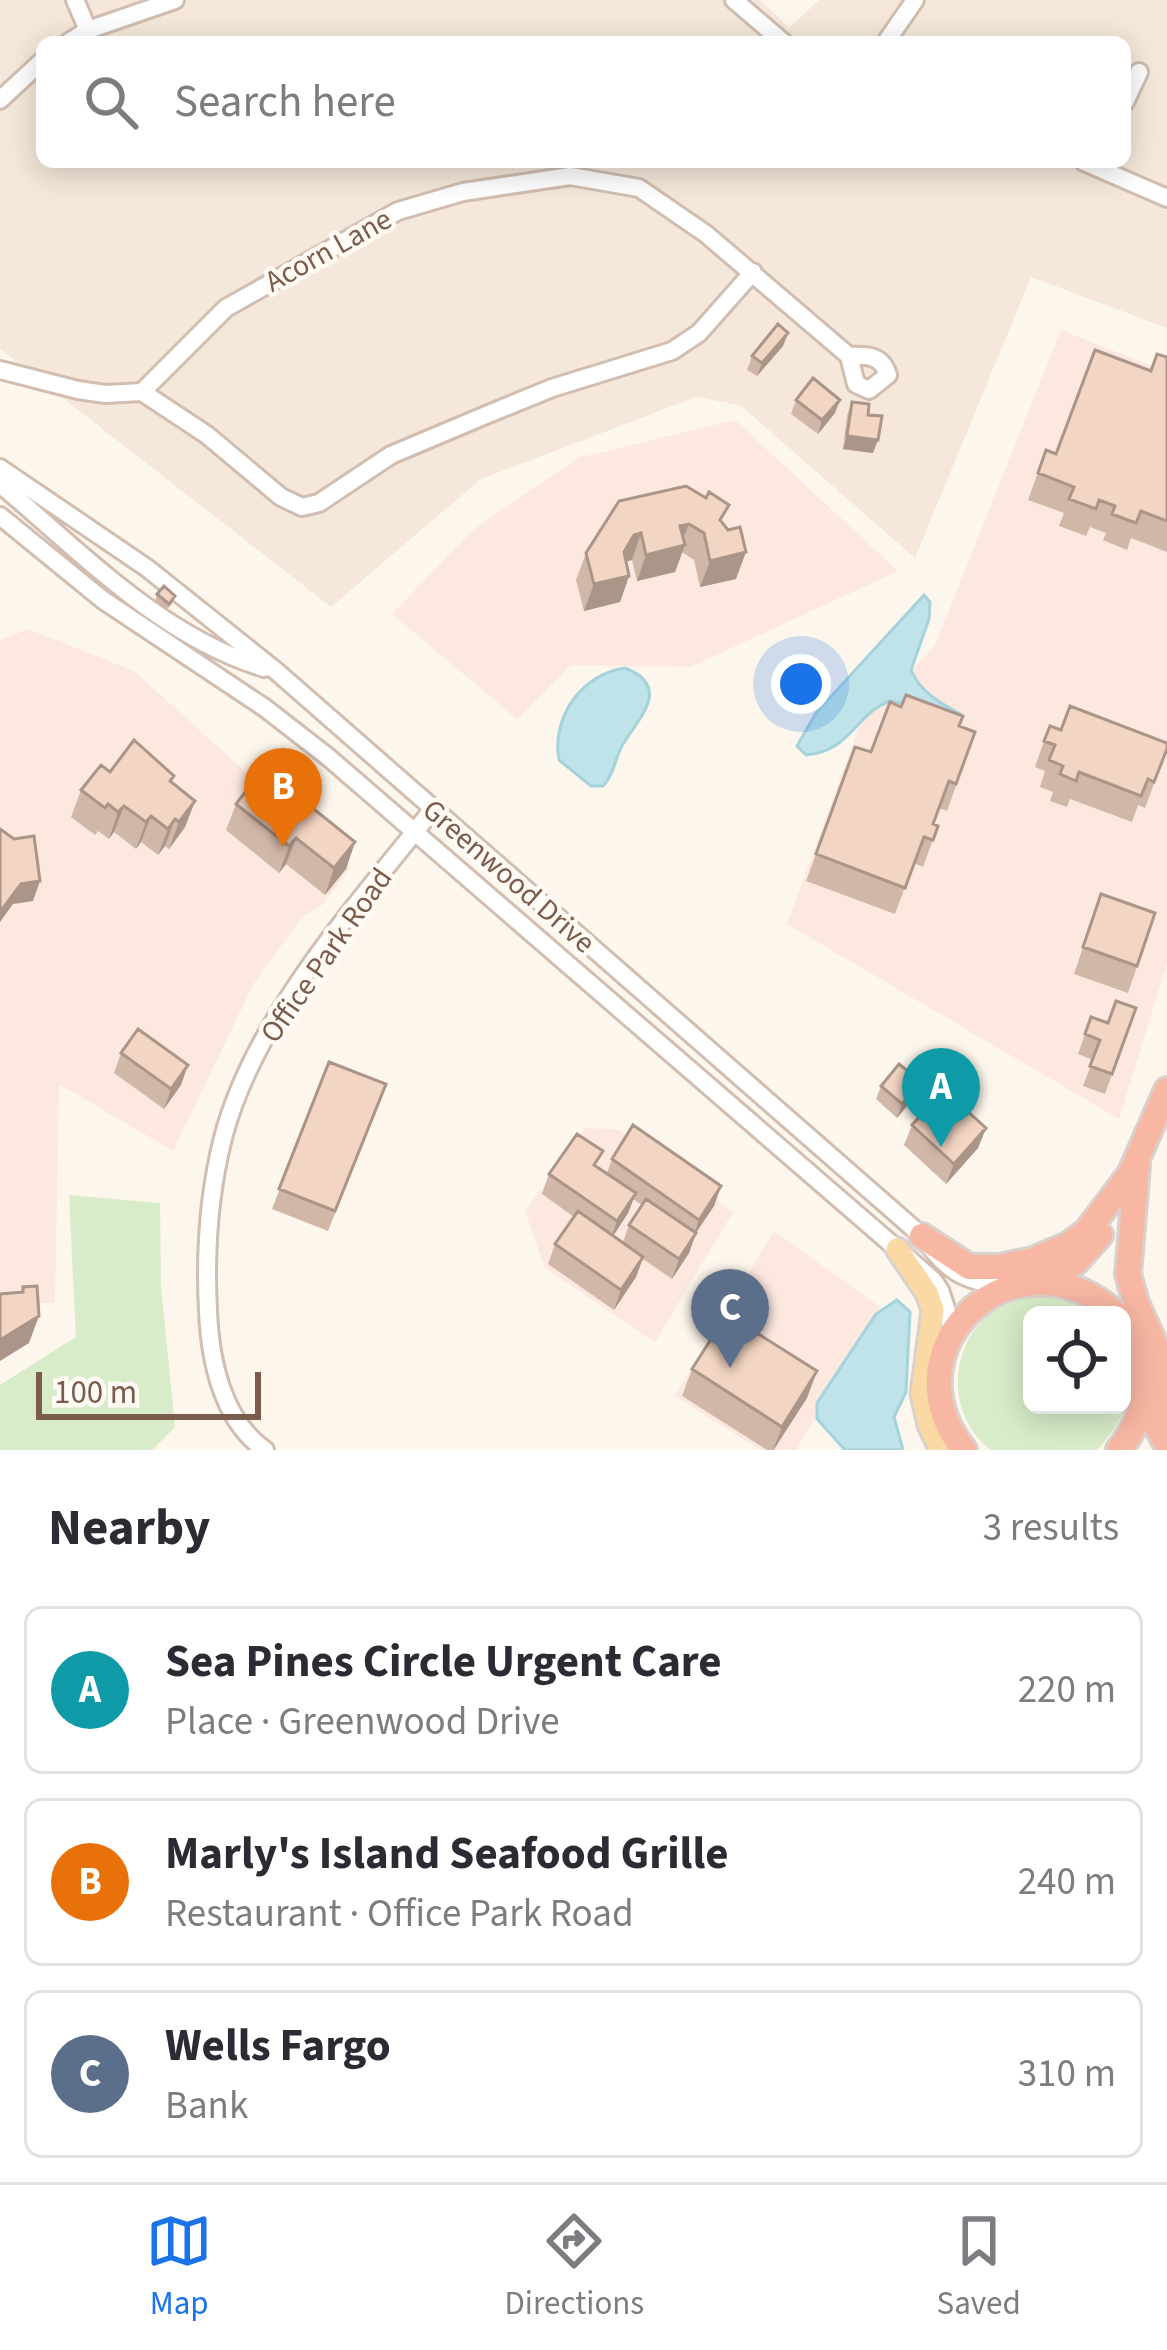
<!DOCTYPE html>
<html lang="en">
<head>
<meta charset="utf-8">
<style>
	body { margin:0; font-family:"Source Sans 3",sans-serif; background:#f2f2f3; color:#2b2b33 }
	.controls { position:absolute; right:36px; bottom:36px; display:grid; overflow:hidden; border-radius:18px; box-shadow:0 6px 30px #0003 }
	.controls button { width:108px; height:108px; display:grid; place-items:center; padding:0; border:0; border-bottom:3px solid #e1e1e2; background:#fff; color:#2b2b33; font:60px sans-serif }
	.scale { position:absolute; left:36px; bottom:30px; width:225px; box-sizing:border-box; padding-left:12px; border:6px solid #7a5c4d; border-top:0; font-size:33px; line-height:42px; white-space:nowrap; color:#7a5c4d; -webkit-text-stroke:9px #fffaf3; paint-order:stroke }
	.you { position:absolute; left:801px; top:684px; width:42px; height:42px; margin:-30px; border:9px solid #fff; border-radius:50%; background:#1a73e8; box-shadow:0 0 0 18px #1a73e833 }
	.badge { display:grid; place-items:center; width:78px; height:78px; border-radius:50%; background:#1a73e8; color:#fff; font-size:39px; font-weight:700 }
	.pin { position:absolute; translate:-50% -99px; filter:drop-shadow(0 3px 6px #0008) }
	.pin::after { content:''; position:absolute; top:63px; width:42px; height:36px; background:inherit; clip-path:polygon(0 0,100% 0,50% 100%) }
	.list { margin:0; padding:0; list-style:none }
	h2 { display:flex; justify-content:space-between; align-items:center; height:156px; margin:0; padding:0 48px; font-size:51px }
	h2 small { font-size:39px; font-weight:400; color:#7c7c81 }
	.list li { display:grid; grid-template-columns:78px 1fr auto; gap:36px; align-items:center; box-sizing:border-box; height:168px; margin:0 24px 24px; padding:0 24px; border:3px solid #e1e1e2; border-radius:18px }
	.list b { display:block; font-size:45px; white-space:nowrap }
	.list p { margin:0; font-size:39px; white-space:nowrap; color:#7c7c81 }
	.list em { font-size:39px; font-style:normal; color:#7c7c81 }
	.icon { flex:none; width:66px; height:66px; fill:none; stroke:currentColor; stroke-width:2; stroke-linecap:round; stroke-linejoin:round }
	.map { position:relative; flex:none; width:1167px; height:1450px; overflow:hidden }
	.search { position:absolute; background:#fff; box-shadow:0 6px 30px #0003; left:36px; right:36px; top:36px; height:132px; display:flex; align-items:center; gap:30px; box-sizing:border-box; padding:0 42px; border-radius:18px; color:#7c7c81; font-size:45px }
	.sheet { height:732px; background:#fff }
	nav { display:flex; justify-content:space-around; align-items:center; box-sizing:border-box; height:168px; border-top:3px solid #e1e1e2; background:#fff; font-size:33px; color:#7c7c81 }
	nav a { display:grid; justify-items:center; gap:6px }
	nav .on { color:#1a73e8 }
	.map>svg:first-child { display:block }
</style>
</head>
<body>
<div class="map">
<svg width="1167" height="1450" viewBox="0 0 1167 1450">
	<rect width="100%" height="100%" fill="#fdf6ec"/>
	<!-- residential -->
	<path fill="#f5e8da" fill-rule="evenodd" d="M0,0H760L789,28L819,0H1167V328L1031,277L915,558L740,405L696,397L481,479L331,607L0,349ZM42,42H1125V162H42Z"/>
	<!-- commercial -->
	<path fill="#fde8e0" d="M1061,330L1167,372V964L1119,1119L787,924L861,722L935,646Z
		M735,420L898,571L690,667L571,665L517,719L392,614L474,529L578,458Z
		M28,629L134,671L351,867L322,905L302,917L253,985L173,1151L59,1084L55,1303H0V640Z
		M586,1128L619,1130L733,1212L655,1342L545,1268L525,1211Z
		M774,1231L880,1307L796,1450H761L675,1396Z"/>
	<!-- green -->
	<path fill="#d8ecc9" d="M69,1195L160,1203L161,1287L175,1427L152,1450H0V1385L76,1337Z
		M1034,1296L1062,1298L1096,1315H1032V1405H1122V1349C1136,1388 1126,1422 1096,1450H991C950,1419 947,1357 982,1321C997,1306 1015,1301 1034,1296Z"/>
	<!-- water -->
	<path fill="#bfe3e8" stroke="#a5d3da" stroke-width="3" d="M924,595L930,602L929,619L911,670C921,693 940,703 962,715L890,701C856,713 850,752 806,755L797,746L816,713Z
		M625,668C671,686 641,716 625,741C615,755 615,774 603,786H591L559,760C551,717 582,674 625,668Z
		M897,1300L910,1312L906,1392L894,1417L903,1450H845L817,1419V1403L876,1314Z"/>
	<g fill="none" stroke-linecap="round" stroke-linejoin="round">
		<!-- minor casing -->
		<g stroke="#d1beb0" stroke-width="22">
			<path id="minor" d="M75,0L88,30
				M734,0L783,42
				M69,42L88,30L175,0
				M886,42L915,0
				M0,100L42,61
				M1125,102L1139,72
				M1084,162L1167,198
				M0,370L78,390L105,394L142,392L207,435L281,497L302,507L319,503L391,455L486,415L552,388L672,351L699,333L753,272
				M142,392L226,308L398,211L463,192L570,176L639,188L706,234L849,356L856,384L869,390L888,375C882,355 867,355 849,356
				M0,468L147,568L276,671L922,1236C950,1274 961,1279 1007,1287
				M0,484C81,552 160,636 264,668
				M0,516L103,600L265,708L328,757L933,1280L940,1290L953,1330
				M265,1450C222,1420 210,1360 208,1311C205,1254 209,1193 223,1138C254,1018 357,905 433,809"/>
		</g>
		<!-- major casing -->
		<g stroke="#dad1cd" stroke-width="27">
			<path id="major" d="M897,1249L927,1293L933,1310L922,1394L929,1425L941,1450"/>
		</g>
		<!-- highway casing -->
		<g stroke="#dad1cd" stroke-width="30">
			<path id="highway" d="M1137,1165L1128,1274L1136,1303L1157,1349L1167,1420
				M1129,1177L1167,1090
				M922,1236L969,1267H999L1033,1260L1068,1245L1087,1231L1137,1165
				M1042,1281L1076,1262L1100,1235
				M1145,1405L1167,1445
				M964,1450C882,1346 1018,1223 1117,1315
				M1119,1450C1149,1413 1152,1361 1122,1322"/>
		</g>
		<!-- minor -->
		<use href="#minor" stroke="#fff" stroke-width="16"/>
		<!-- major -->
		<use href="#major" stroke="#fbd9a5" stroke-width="21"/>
		<!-- highway -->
		<use href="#highway" stroke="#f7b7a3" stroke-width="24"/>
	</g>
	<!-- wall -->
	<path fill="#d1b7a8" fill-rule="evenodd" d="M788,333L783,346L757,376L747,370L752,356Z
		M1167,357V552L1131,538L1127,550L1103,540L1106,533L1090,527L1086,536L1059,526L1064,513L1028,500L1046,450L1056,454Z
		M796,400L835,413L818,434L791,414Z
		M852,402L868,415L873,453L843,449L847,416Z
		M619,501L723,523L736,579L700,587L694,560L682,552L675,572L637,581L632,560L626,561L629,576L620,602L584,611L576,580L586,553Z
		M157,594L173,603L166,610L155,601Z
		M1061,730L1167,749L1145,808L1138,805L1132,822L1070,799L1067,807L1050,801L1053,792L1040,787L1045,771L1035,767L1044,741Z
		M975,732L947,811L939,808L933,824L938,826L923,867L914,863L895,914L806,881L855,747L871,752Z
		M110,772L171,783L195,801L185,827L169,849L165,846L158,855L141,842L136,849L114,832L109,839L98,831L95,835L71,817L81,790Z
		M236,804H263L355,842L346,869L325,895L286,864L279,873L226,830Z
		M1101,894L1155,913L1128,993L1074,974Z
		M1136,1008L1105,1094L1083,1086L1093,1060L1078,1054L1091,1017L1108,1023Z
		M121,1053L181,1085L164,1109L114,1073Z
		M329,1062L386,1084L328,1231L272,1209Z
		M921,1082L916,1095L897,1118L876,1099L881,1086Z
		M912,1125L986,1128L978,1148L946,1184L904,1145Z
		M612,1159L721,1186L714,1206L696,1233L689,1253L672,1279L643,1259L636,1277L614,1310L548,1264L555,1244L574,1217L542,1194L549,1174L597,1167L607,1173ZM633,1199L642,1205L629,1225L623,1242L613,1236L628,1213Z
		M692,1369L807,1398L774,1450H767L682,1396Z"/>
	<!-- shaded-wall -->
	<path fill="#aa9588" d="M788,333L783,346L757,376L762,363Z
		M840,400L835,413L818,434L822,420Z
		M847,436L878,440L873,453L843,449Z
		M689,524L680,546L685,545L675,572L637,581L646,555L680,526Z
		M641,533L632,560L624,562V552L634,535Z
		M746,552L736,579L700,587L710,561Z
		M629,576L620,602L584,611L594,584Z
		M195,801L185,827L169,849L179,822Z
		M124,806L114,832L109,839L118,812Z
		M151,816L141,842L136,849L146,822Z
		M175,819L165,846L158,855L168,829Z
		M296,838L286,864L279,873L289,846Z
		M355,842L346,869L325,895L334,868Z
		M40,881L33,901L13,904L0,922V912L21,884Z
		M188,1065L181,1085L164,1109L171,1089Z
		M921,1082L916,1095L897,1118L902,1104Z
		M986,1128L978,1148L946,1184L954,1164Z
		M721,1186L714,1206L693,1237L696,1233L689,1253L672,1279L679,1259L692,1239L699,1220Z
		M636,1193L628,1213L610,1241L617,1221Z
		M643,1257L636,1277L614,1310L621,1290Z
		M39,1316L29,1343L0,1361V1340Z
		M817,1371L807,1398L773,1450L782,1427Z"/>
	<!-- building -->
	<path fill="#f3d5c3" stroke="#aa9588" stroke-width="3" d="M778,324L788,333L762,363L752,356Z
		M1095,350L1151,371L1157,354L1167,357V521L1141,511L1136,523L1112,514L1115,506L1099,500L1096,509L1069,499L1074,487L1038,473L1046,450L1056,454Z
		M813,378L840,400L822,420L796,400Z
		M852,402L869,404L868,415L882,416L878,440L847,436Z
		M686,486L706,498L709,492L729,505L720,520L728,530L740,527L746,552L710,561L704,533L689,524L680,526L685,545L646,555L641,533L634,535L624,552L629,576L594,584L586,553L619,501Z
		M164,586L175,596L169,604L157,594Z
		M906,695L963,716L959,726L975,732L956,784L949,781L933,824L938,826L933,840L924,837L905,888L816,854L855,747L871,752L890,702L901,707Z
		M1070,706L1167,743V749L1154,782L1148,779L1141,796L1079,772L1076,781L1060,774L1063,766L1049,760L1055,745L1044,741L1050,726L1061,730Z
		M134,740L174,776L170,781L195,801L179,822L175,819L168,829L151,816L146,822L124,806L118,812L108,804L105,808L81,790L101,765L110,772Z
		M280,782L355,842L334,868L296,838L289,846L236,804L246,791L263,804Z
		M0,829L14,839L34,836L40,881L21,884L0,912Z
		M1101,894L1155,913L1137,966L1083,947Z
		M1116,1001L1136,1008L1112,1074L1090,1066L1100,1040L1085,1034L1091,1017L1108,1023Z
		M138,1029L188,1065L171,1089L121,1053Z
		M329,1062L386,1084L335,1211L279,1189Z
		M899,1064L921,1082L902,1104L881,1086Z
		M944,1090L986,1128L954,1164L912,1125Z
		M633,1125L721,1186L699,1220L612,1159Z
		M577,1134L603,1151L594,1165L636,1193L617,1221L549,1174Z
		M646,1199L696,1233L679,1259L629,1225Z
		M578,1211L643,1257L621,1290L555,1244Z
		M37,1286L39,1316L0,1340V1294L23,1292V1287Z
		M727,1314L817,1371L782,1427L692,1369Z"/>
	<g text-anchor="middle" stroke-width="9" stroke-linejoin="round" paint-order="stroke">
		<!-- street labels -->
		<g font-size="30" fill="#7a5c4d" stroke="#fffaf3">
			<text transform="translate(328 250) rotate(-29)" y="10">Acorn Lane</text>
			<text transform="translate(509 876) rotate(41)" y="10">Greenwood Drive</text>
			<text transform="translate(326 955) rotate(-55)" y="10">Office Park Road</text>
		</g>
	</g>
</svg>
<div class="controls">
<button><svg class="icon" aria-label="locate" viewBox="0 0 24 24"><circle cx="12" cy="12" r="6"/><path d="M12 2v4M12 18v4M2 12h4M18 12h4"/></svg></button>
</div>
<div class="scale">100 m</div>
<div class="you"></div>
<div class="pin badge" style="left:941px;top:1147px;background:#0f9aa8">A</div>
<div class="pin badge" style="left:283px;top:847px;background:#e8710a">B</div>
<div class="pin badge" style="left:730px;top:1368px;background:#5c6f8a">C</div>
<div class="search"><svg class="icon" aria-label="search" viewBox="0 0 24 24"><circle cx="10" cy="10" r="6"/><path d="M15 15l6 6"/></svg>Search here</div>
</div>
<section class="sheet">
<h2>Nearby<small>3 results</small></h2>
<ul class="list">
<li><span class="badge" style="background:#0f9aa8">A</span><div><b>Sea Pines Circle Urgent Care</b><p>Place · Greenwood Drive</p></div><em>220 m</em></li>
<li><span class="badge" style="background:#e8710a">B</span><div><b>Marly's Island Seafood Grille</b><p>Restaurant · Office Park Road</p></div><em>240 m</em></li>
<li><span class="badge" style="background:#5c6f8a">C</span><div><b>Wells Fargo</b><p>Bank</p></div><em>310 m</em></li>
</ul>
</section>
<nav>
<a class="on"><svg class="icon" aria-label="map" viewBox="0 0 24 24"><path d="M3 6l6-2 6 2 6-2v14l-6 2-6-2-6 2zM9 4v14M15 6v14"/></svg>Map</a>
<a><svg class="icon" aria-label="directions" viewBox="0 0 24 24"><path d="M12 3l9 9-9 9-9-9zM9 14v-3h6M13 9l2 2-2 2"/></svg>Directions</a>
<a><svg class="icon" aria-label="saved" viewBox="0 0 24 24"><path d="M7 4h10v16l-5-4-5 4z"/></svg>Saved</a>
</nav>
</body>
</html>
